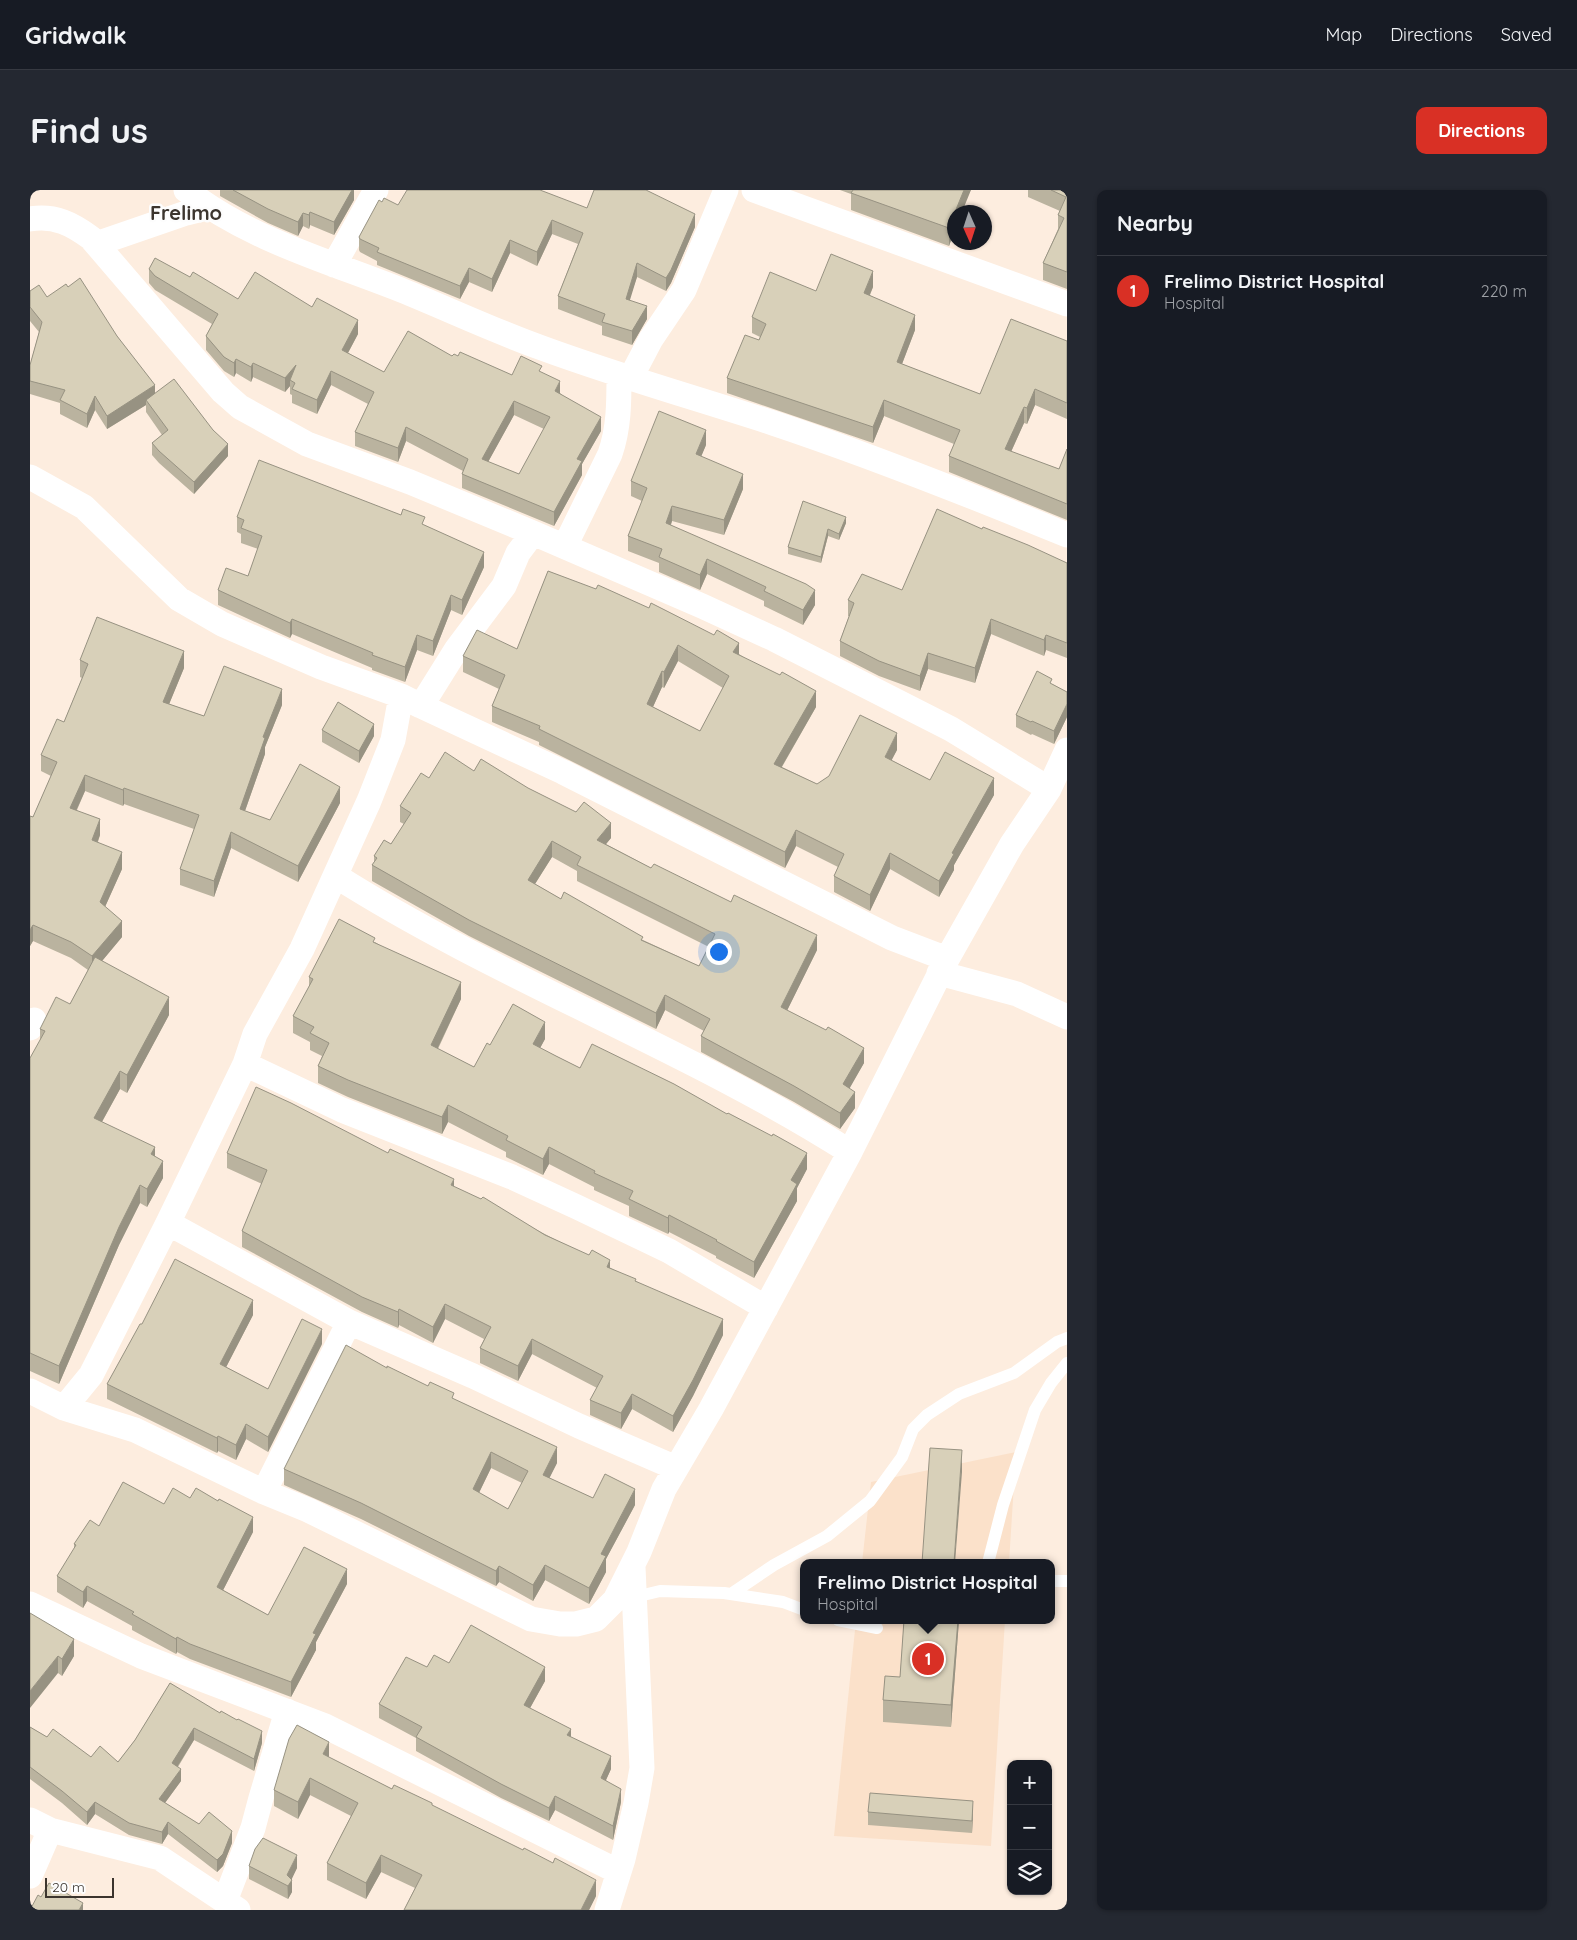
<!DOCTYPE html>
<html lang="en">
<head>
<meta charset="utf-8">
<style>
	body { margin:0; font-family:Quicksand,sans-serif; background:#242831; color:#f1f3f6 }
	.controls { position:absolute; right:15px; bottom:15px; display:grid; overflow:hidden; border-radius:10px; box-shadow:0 1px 4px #0004 }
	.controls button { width:45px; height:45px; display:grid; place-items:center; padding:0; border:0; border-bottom:1px solid #363941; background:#171b24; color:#f1f3f6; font:25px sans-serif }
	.compass { position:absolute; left:917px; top:15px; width:45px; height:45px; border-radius:50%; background:#171b24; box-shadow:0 1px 4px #0004; rotate:177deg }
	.scale { position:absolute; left:15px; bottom:12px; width:69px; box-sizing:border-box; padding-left:5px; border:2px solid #3c352e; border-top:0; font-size:14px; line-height:18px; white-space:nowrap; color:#3c352e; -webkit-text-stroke:4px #fdfdfd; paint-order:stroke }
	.you { position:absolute; left:688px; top:761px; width:18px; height:18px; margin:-12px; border:4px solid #fff; border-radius:50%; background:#1a73e8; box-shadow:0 0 0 8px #1a73e833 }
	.badge { display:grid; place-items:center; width:32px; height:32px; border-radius:50%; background:#d93025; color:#fff; font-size:16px; font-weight:700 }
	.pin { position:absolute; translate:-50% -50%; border:2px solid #fff; box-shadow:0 1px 5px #0006 }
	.popup { position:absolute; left:770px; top:1369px; width:255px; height:65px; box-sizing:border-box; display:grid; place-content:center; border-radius:10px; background:#171b24; filter:drop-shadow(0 1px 4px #0005); font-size:16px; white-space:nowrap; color:#9ea1a6 }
	.popup b { font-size:19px; color:#f1f3f6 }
	.popup::after { content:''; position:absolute; left:50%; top:100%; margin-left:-10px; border:10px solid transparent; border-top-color:#171b24 }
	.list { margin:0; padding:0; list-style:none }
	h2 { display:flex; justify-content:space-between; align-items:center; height:65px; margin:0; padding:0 20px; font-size:21px }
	h2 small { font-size:16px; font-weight:400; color:#9ea1a6 }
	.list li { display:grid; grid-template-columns:32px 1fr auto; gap:15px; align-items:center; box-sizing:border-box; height:70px; padding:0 20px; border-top:1px solid #363941 }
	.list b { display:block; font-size:19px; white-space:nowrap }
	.list p { margin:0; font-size:16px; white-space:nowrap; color:#9ea1a6 }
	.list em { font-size:16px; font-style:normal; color:#9ea1a6 }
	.icon { flex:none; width:28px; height:28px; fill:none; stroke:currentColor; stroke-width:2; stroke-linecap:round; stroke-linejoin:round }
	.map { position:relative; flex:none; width:1037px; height:1720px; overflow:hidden; border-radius:10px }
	header { display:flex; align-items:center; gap:30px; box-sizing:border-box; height:70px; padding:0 25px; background:#171b24; border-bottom:1px solid #363941 }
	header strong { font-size:24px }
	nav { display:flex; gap:28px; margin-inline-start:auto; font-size:18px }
	.intro { display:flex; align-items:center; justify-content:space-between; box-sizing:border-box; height:120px; padding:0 30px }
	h1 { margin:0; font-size:35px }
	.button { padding:12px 22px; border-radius:10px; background:#d93025; color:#fff; font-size:18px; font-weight:700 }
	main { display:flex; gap:30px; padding:0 30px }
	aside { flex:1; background:#171b24; border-radius:10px; box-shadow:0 1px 4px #0004 }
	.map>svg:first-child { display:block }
</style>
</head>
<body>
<header>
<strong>Gridwalk</strong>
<nav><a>Map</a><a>Directions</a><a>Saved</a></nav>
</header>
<div class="intro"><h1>Find us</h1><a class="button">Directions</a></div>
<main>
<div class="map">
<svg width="1037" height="1720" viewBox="0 0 1037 1720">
	<rect width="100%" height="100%" fill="#fdeddf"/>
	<!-- built -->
	<path fill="#fbe1ca" d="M986,1262L979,1373H832L841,1292Z
		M826,1430H975L961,1656L804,1646Z"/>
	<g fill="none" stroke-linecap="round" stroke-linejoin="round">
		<!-- lane -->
		<path stroke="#fff" stroke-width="12" d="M958,1373L973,1315L1005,1220L1021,1193L1037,1173
			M1022,1391H1037
			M701,1404L744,1375L797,1346L840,1311L872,1267L883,1239L897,1225L929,1204L984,1183L1027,1152L1037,1148
			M605,1407L630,1401L694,1403L753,1412L774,1420
			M808,1430L847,1438"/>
		<!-- street -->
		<path stroke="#fff" stroke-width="25" d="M156,0C218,49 298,71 371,100C418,119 464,141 512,158C588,186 666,208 743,233C842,266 940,305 1037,345
			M724,0L1037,114
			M0,29C25,25 42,34 61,48L193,202L210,217L277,254L380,292L503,343L672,416L744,449L921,539L1019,599
			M66,54L156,23L180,17
			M304,75L346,0
			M600,189L621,149L654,100L696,0
			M0,287L54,317L149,409L192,434L291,477L371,506L391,516L533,582L862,748L917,769
			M535,356L580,264C589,238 589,213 589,185
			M391,516L426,460L474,396L488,363L503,343
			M306,686C470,790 655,857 820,962
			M909,783L987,804L1037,827
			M0,838L4,830
			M215,874L312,920L482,987L547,1017L639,1061L736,1118
			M138,1033L319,1132L443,1186L549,1236L646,1278
			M0,1201L34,1218L105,1240L234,1302L278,1320L501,1429L530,1434H546L566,1429L585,1410L609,1362L634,1299L681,1219L820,962L917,769L982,654L1019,599L1037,560
			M34,1218L61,1185L138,1033L215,874L225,844L272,759L339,611L363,550L371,506
			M234,1302L319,1132
			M0,1414L111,1466L295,1536L589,1682
			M0,1630L20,1640L130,1668L208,1720
			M0,1686L20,1640
			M195,1711L223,1638L231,1608L257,1521
			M577,1720L593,1669L606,1613L612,1578L603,1377"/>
	</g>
	<!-- wall -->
	<path fill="#bab39f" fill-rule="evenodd" d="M190,0H324V10L304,45L280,35L279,39L273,36L268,46L238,33L190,6Z
		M810,0H941L924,22V42L919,56L821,20V4Z
		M998,0H1037V99L1013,90V73L1028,39V25L1030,21L998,7Z
		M352,12L368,15L557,18L665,37L641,93L636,101L607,87L599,110L617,129L602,155L572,145V136L528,119V106L548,54L522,44L507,76L480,63L462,102L439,92L430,109L347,75V71L330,62L329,60V47Z
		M119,79L160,87L208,109L282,117L328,144L318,163L354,182L422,166L482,185L512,183L530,203L571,241L552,274V285L524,336L432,298V284L433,281L376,251L368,272L325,256V242L338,214L301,195L287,224L262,213V205L260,204V196L255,202L223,187L221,192L206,183L204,187L194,181L176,160V146L182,134L125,100L119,93ZM484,225L514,239L489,284L458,272Z
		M38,97L87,146L125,203L198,266L164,304L129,273L122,265V253L132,245L116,222V215L77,239L65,220L57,238L30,224V213L0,204V175L9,142L0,131V101L17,107Z
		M843,97L840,105L885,140L872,174L950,204L1037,151V229L1005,215L997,234L994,233L981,262L1029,279L1037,259V330L919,282V266L924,254L854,226L843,253L697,203V188L729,150L730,147L722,143V127L786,101Z
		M676,255L671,266L713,299L694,345L642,331L641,335L785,415L773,435L734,416V411L677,384L670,400L629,382V373L598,361V346L612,311L601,306V291Z
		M773,311L816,333L809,350L798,346L791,373L758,364V357Z
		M207,327L395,335L454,377L432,425L421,420L403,466L387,460L375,492L342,480V478L262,444L260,448L188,415V400L218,386L228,359L211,353V344L207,342Z
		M952,339L1037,373V468L1016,460L1014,466L961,444L945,493L898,479L890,501L849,486L810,466V451L819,426H818V410L872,400Z
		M518,381L709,464L786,517L752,577L787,594L867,560L861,570L900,590L964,605L924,675V680L909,707L860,679L840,721L804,702V686L808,677L766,656L755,678L509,555V552L462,532V516L469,499L433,482V466L487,459ZM648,471L693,498L670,541L623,517L632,497L634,498Z
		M50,470L154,478L139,514L174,526L252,515L235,557V564L215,621L240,630L310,613L268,692L201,658L184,707L150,695V679L164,639L94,614L93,616L55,601L47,620L70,645L68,652L92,679L75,717L92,747L72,771L139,825L97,903L90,899L72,932L125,966L133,988L117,1017L110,1013L89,1055L29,1194L0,1181V868L10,851V839L40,814L58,780L41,768L3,751L0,756V626L3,627L21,586L11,581V565L34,532L52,488L50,487Z
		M1022,494L1037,502V527L1024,554L1002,544L1001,545L986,537V525Z
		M292,540L344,546L329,573L292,552Z
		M444,581L581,648L576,654L621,678L787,760L757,820L834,873L819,898L825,918L810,939L764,912L671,862V846L674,841L635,820L626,839L439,746L342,691V675L344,672V666L361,654L374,634L370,632V616L399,588ZM522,667L547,681V691L679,757L669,776L613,750L531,709L505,694Z
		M345,752L431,809L408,859L444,877L460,855L515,849L510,858L550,878L777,979L767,998V1011L724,1088L686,1068V1066L639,1042L638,1044L599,1026V1016L564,1000V997L519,974L513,985L476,967V962L418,932L412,944L318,907L288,893V876L292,866L280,860V852L263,843V826L279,797V787Z
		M197,963L424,997L606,1091L693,1145L663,1206L643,1242L602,1219L591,1239L560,1225V1210L567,1198L502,1164L488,1191L450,1173V1158L454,1149L415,1129L403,1153L369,1135L368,1138L332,1122L212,1057V1041L232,994L197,978Z
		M223,1125L196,1177L238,1199L292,1154L238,1262L216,1249L206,1270L188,1261L187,1263L77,1209V1194L112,1134Z
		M357,1178L424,1209L527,1273L519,1288L563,1308L605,1315L576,1369V1382L559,1414L515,1390L503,1411L469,1392L466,1396L331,1329L254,1295V1279ZM461,1278L492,1293L478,1319L449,1303Z
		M160,1308L223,1342L193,1400L238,1425L317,1394L286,1452V1460L261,1507L160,1469L147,1462L146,1464L102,1440V1436L57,1411L53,1418L27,1402V1386L44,1360V1354L69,1336L134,1314Z
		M0,1423L44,1466L32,1486L28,1483Z
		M874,1430H929L921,1537L853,1532V1510L870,1487Z
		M419,1473L515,1491L500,1518L541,1547L581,1579L576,1590L591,1612L583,1650L525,1620L519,1631L471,1608L386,1561V1548L349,1528V1514L397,1477Z
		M140,1493L232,1553L224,1581L164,1550L148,1577L151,1591L135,1613L169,1634L202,1653L193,1676L187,1682L138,1644L132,1654L99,1645L65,1624L57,1635L32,1613L0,1589V1537L17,1547L61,1567L88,1572L105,1550Z
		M299,1568L362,1599L402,1616L566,1706L559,1720H374L385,1698L351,1682L336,1709L297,1690V1673L321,1626L280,1605L268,1629L244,1616V1600Z
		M838,1622L943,1624L942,1643L838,1635Z
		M219,1676L267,1678L261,1689L262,1702L258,1709L219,1689Z"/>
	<!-- shaded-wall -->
	<path fill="#979282" d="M320,0H324V10L304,45V32Z
		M934,0H941L932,22H925Z
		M280,22V35L279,39V25Z
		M273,23V36L268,46V32Z
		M665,24V37L641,93L636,101V88Z
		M924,24V42L919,56V38Z
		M522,30V44L507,76V62Z
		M480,50V63L462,102V89Z
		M607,73V87L596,123V109Z
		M439,78V92L430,109V96Z
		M843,81V97L834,118V103Z
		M617,116V129L602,155V141Z
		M885,125V140L867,187V172Z
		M328,130V144L312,174V160Z
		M206,169V183L204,187V173Z
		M223,173V187L221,192V177Z
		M266,175L260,190V196L255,202V188Z
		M301,181V195L287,224V210Z
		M530,191V205L525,201Z
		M125,195V209L116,210V215L77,239V226Z
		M1005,199V215L997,234V218Z
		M65,206V220L57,238V224Z
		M854,210V226L843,253V237Z
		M484,211V225L452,283V269Z
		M994,217V233L975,275V259Z
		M571,227V241L552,274V285L524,336V322L547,269Z
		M376,237V251L368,272V258Z
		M676,240V255L666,279V264Z
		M198,254V266L164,304V292Z
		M713,284V299L694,345V330Z
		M642,316V331L636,348V333Z
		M816,327V333L809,350V344Z
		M798,339V346L791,373V367Z
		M454,362V377L432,425V410Z
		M677,369V384L670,400V385Z
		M785,400V415L773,435V420Z
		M421,405V420L403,466V451Z
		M262,429V444L260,448V433Z
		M961,429V444L945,493V478Z
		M387,445V460L375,492V477Z
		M1016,445V460L1014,466V450Z
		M709,453V469L703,462Z
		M648,455V471L634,498V482Z
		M154,461V478L133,529V512Z
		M898,463V479L890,501V486Z
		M632,481V497L617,530V514Z
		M252,499V515L235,557V564L210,635V619L233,547Z
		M786,501V517L744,590V574Z
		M1037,514V527L1024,554V541Z
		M344,534V546L329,573V561Z
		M867,543V560L855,583V567Z
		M55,585V601L40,634V618Z
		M964,588V605L924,675V680L909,707V691L922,663Z
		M310,597V613L268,692V676Z
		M94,598V614L93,616V600Z
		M70,629V645L62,666V650Z
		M581,633V648L567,665V650Z
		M766,640V656L755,678V662Z
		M201,642V658L184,707V691Z
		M522,651V667L498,705V690Z
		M92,662V679L70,728V712Z
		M860,663V679L840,721V705Z
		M92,731V747L62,783V766Z
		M3,735V751L0,756V740Z
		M787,745V760L751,833V817Z
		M431,792V809L401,872V855Z
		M635,805V820L626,839V823Z
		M139,807V825L97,903V885Z
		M515,832V849L503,871V854Z
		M834,858V873L813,910V894Z
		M90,881V899L64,946V928Z
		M825,902V918L810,939V923Z
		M418,915V932L412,944V927Z
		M125,957V974L121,964Z
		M519,957V974L513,985V969Z
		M777,963V979L767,998V1011L724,1088V1072L761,990Z
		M133,971V988L117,1017V999Z
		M424,989V1004L421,995Z
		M110,995V1013L89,1055L29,1194V1176L89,1037Z
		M639,1025V1042L638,1044V1028Z
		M580,1070V1086L577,1077Z
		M223,1110V1125L190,1189V1174Z
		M415,1114V1129L403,1153V1137Z
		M369,1119V1135L368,1138V1122Z
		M693,1129V1145L663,1206L643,1242V1226Z
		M292,1139V1154L238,1262V1247Z
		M502,1149V1164L488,1191V1176Z
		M602,1204V1219L591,1239V1223Z
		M216,1234V1249L206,1270V1255Z
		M188,1246V1261L187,1263V1248Z
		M527,1257V1273L513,1301V1285Z
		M932,1260V1282L925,1373H924Z
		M461,1262V1278L443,1315V1299Z
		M605,1299V1315L576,1369V1382L559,1414V1398L571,1364Z
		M223,1327V1342L187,1412V1397Z
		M515,1375V1390L503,1411V1395Z
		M469,1376V1392L466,1396V1381Z
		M317,1379V1394L286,1452V1460L261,1507V1492L283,1443Z
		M57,1396V1411L53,1418V1402Z
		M928,1430H929L921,1537V1515Z
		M147,1447V1462L146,1464V1449Z
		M44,1449V1466L32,1486V1469Z
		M28,1466V1483L0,1518V1501Z
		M515,1477V1491L494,1529V1515Z
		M164,1538V1550L142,1585V1573Z
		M541,1539V1553L537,1545Z
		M232,1541V1553L224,1581V1569Z
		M299,1552V1568L293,1564Z
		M581,1566V1579L571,1601V1588Z
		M151,1579V1591L129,1621V1609Z
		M280,1588V1605L268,1629V1612Z
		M591,1599V1612L583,1650V1636Z
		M525,1606V1620L519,1631V1618Z
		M943,1611V1624L942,1643V1631Z
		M65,1612V1624L57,1635V1622Z
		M138,1632V1644L132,1654V1642Z
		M202,1641V1653L193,1676L187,1682V1670Z
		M267,1665V1678L259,1695L262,1690V1702L258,1709L257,1685Z
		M351,1665V1682L336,1709V1693Z
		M566,1690V1706L559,1720H551Z
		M53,1713V1720H49Z"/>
	<!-- building -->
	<path fill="#d8d0b9" stroke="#979282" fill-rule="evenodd" d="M203,0H322L304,32L280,22L279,25L273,23L268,32L238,19Z
		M377,0H510L557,18L564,0H616L665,24L641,80L636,88L607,73L596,109L617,116L602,141L572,132L575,124L528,106L553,43L522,30L507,62L480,50L462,89L439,78L430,96L347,62L349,58L330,49L329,47L349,10L352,12L354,8L368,15Z
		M823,0H934L925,22H924V24L919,38L821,3Z
		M1021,0H1037V82L1013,73L1034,28L1028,25L1036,7Z
		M801,64L843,81L834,103L885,125L867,172L950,204L981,129L1037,151V213L1005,199L997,218L994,217L975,259L1029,279L1037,259V314L919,266L930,240L854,210L843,237L697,188L715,145L729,150L736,134L722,127L740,82L786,101Z
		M125,68L160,87L163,82L208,109L225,82L282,117L287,108L328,130L312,160L354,182L378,141L422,166L424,164L428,166L430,162L482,185L491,166L512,176L509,181L530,191L525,201L571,227L547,269L552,271L524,322L432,284L438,269L376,237L368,258L325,242L344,202L301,181L287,210L262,199L265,193L260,190L266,175L255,188L223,173L221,177L206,169L204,173L194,167L176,146L188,124L125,86L119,79ZM484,211L520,227L489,284L452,269Z
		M50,88L87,146L125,195L77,226L65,206L57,224L30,210L35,200L0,191V175L12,132L0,117V101L9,95L17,107L36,94L38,97Z
		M144,189L183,240L198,254L164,292L129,261L122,253L138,240L116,210Z
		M629,221L676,240L666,264L713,284L694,330L642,316L636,333L776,394L785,400L773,420L734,401L736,397L677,369L670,385L629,367L632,359L598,346L617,298L601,291Z
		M229,270L371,325L373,319L395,327L392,334L454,362L432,410L421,405L403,451L387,445L375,477L342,465L343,463L262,429L260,433L188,400L196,378L218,386L232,346L211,338L214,330L207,327Z
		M773,311L816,327L809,344L798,339L791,367L758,357Z
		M907,319L952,339L953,337L998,355L1037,373V453L1016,445L1014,450L961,429L945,478L898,463L890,486L849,471L810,451L824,413L818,410L832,384L872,400Z
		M518,381L566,399L568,395L619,418L621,413L684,445L687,440L709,453L703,462L750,485L752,482L786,501L744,574L787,594L799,586L830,525L867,543L855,567L900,590L915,562L964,588L922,663L924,664L909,691L860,663L840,705L804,686L814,664L766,640L755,662L509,539L510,536L462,516L475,485L433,466L447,440L487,459ZM648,455L699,486L670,541L617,514L632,481L634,482Z
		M67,427L154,461L133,512L174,526L194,476L252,499L233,547L235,548L210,619L240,630L270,574L310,597L268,676L201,642L184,691L150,679L169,625L94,598L93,600L55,585L40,618L70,629L62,650L92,662L70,712L92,731L62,766L41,752L3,735L0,740V626L3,627L27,572L11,565L27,529L34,532L58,474L50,470Z
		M1007,481L1022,489L1020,493L1037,502V514L1024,541L1002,531L1001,532L986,525Z
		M308,512L344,534L329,561L292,540Z
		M415,562L444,581L451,569L498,598L546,622L554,612L581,633L567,650L621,678L624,674L701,712L704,705L787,745L751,817L796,840L798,837L834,858L813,894L825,902L810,923L764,896L671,846L680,829L635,805L626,823L439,730L342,675L347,668L344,666L354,650L361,654L381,623L370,616L391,583L399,588ZM522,651L551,667L547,675L685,744L669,776L611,750L613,747L534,702L531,709L498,690Z
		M309,729L345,748L343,752L431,792L401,855L444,877L457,853L460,855L483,814L515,832L503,854L526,866L550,878L562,854L644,894L697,924L698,923L742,946L743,944L777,963L761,990L767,994L724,1072L686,1051L687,1050L639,1025L638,1028L599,1009L603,1001L564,983L565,981L519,957L513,969L476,950L478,946L418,915L412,927L318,890L288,876L299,853L280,843L284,837L263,826L283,789L279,787Z
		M65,767L139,807L97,885L90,881L64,928L125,957L121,964L133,971L117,999L110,995L89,1037L29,1176L0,1163V868L15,841L10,839L26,807L40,814Z
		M226,897L261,913L358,963L360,959L424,989L421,995L451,1009L453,1007L515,1045L559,1065L562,1060L580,1070L577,1077L606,1089L605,1091L693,1129L663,1190L643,1226L602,1204L591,1223L560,1210L573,1186L502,1149L488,1176L450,1158L461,1137L415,1114L403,1137L369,1119L368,1122L332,1107L212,1041L237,980L197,963Z
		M145,1069L223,1110L190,1174L238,1199L272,1129L292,1139L238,1247L216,1234L206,1255L188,1246L187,1248L77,1194L110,1134H112Z
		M316,1155L357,1178V1176L398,1196L400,1192L424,1203L422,1208L527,1257L513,1285L563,1308L575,1284L605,1299L571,1364L576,1366L559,1398L515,1375L503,1395L469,1376L466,1381L331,1313L254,1279ZM461,1262L498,1281L478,1319L443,1299Z
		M900,1258L932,1260L924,1373H865V1371L892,1373Z
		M93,1292L134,1314L143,1298L160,1308L166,1298L188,1311L189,1309L223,1327L187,1397L238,1425L274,1357L317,1379L283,1443L286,1444L261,1492L160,1454L147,1447L146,1449L102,1424L104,1422L57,1396L53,1402L27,1386L46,1355L44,1354L60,1330L69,1336Z
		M0,1423L44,1449L32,1469L28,1466L0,1501Z
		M874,1430H928L921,1515L853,1510L855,1486L870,1487Z
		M441,1435L515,1477L494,1515L541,1539L537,1545L581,1566L571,1588L591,1599L583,1636L525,1606L519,1618L471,1594L386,1547L392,1537L349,1514L376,1467L397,1477L404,1465L419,1473Z
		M140,1493L190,1523L191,1521L207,1530L208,1529L232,1541L224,1569L164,1538L142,1573L151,1579L129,1609L169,1634L179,1622L202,1641L193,1664L187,1670L138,1632L132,1642L99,1633L65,1612L57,1622L32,1601L0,1577V1537L17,1547L23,1539L61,1567L70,1556L88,1572L105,1550Z
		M267,1535L299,1552L293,1564L362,1599L364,1595L402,1613V1615L493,1660L494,1658L523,1673L525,1668L566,1690L551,1720H374L392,1685L351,1665L336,1693L297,1673L328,1613L280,1588L268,1612L244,1600L259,1549Z
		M840,1603L943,1611L942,1631L838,1622Z
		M233,1648L267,1665L257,1685L262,1690L258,1696L219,1676L225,1659Z
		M19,1693L53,1713L49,1720H0L8,1705L11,1707Z"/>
	<g text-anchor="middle" stroke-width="5" stroke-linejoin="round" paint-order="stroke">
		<!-- district labels -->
		<g font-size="20" font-weight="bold" fill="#3c352e" stroke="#fdfdfd">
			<text x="156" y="30">Frelimo</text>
		</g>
	</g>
</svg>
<div class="controls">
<button>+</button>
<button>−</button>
<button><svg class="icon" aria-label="layers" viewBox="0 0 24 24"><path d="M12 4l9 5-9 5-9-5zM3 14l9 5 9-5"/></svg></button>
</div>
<svg class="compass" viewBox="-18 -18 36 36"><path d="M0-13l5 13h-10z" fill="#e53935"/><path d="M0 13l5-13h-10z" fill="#9ea1a6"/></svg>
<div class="scale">20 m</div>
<div class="you"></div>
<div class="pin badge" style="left:898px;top:1469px">1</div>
<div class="popup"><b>Frelimo District Hospital</b>Hospital</div>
</div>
<aside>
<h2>Nearby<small></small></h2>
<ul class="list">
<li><span class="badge">1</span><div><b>Frelimo District Hospital</b><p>Hospital</p></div><em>220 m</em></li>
</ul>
</aside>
</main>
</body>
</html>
